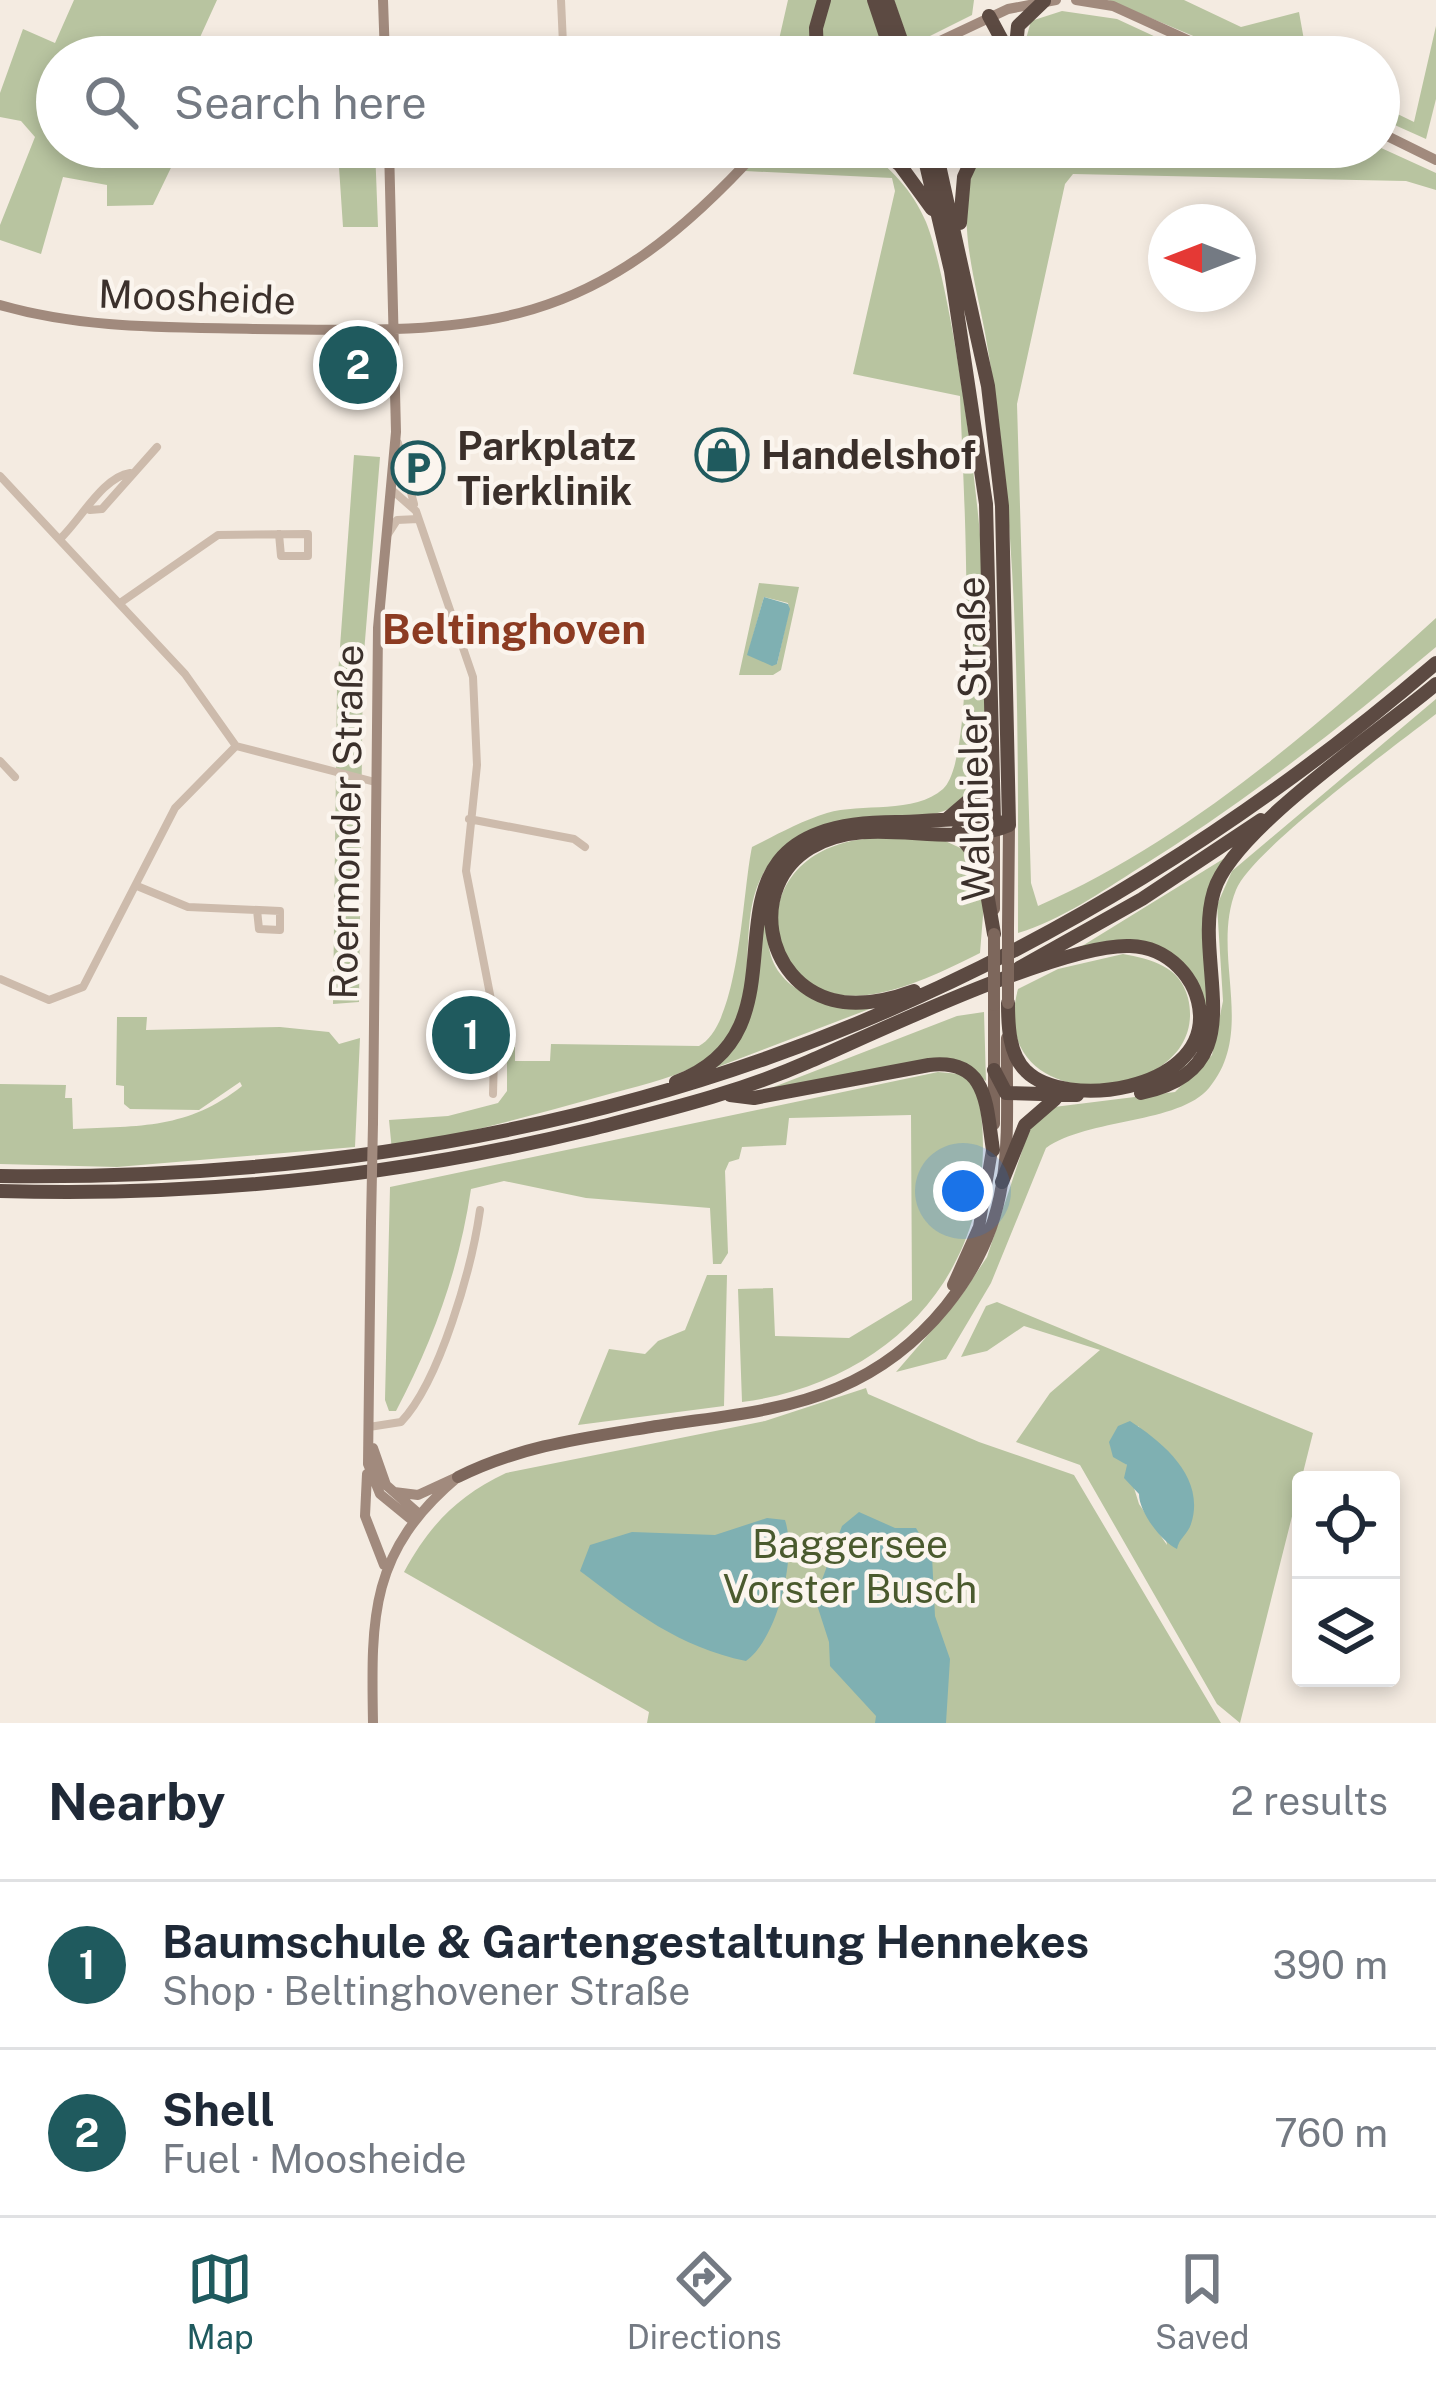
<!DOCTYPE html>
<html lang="en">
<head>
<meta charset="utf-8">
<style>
	body { margin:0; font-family:"Public Sans",sans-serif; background:#f2f2f3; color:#1f2937 }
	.controls { position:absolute; right:36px; bottom:36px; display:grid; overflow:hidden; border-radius:12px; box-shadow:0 6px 18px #0003 }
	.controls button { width:108px; height:108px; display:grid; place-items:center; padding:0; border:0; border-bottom:3px solid #e0e1e3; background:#fff; color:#1f2937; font:60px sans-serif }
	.compass { position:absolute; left:1148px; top:204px; width:108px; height:108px; border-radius:50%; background:#fff; box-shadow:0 6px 18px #0003; rotate:270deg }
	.you { position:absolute; left:963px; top:1191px; width:42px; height:42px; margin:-30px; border:9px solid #fff; border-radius:50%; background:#1a73e8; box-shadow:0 0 0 18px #1a73e833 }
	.badge { display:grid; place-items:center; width:78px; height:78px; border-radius:50%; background:#1f5a5e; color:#fff; font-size:39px; font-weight:700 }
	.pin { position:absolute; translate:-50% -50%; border:6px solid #fff; box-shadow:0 3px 12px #0006 }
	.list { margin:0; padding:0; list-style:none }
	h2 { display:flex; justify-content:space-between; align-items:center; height:156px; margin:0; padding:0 48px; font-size:51px }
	h2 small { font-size:39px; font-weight:400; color:#747a83 }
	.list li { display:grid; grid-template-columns:78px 1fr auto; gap:36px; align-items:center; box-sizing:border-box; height:168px; padding:0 48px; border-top:3px solid #e0e1e3 }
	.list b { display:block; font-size:45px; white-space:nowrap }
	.list p { margin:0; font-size:39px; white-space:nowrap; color:#747a83 }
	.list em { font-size:39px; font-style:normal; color:#747a83 }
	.icon { flex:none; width:66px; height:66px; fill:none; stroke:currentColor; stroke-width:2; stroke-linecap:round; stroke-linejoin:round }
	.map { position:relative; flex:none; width:1436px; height:1723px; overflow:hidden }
	.search { position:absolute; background:#fff; box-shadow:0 6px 18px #0003; left:36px; right:36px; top:36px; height:132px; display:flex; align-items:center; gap:30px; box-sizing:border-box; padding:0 42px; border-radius:66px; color:#747a83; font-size:45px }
	.sheet { height:492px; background:#fff }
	nav { display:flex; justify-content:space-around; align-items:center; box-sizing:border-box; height:168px; border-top:3px solid #e0e1e3; background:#fff; font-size:33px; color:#747a83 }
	nav a { display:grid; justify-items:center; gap:6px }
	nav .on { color:#1f5a5e }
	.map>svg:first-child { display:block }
</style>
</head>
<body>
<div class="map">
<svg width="1436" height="1723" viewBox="0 0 1436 1723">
	<rect width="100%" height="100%" fill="#f4ebe1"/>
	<!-- green -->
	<path fill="#b8c4a0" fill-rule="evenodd" d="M74,0H217L191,57H57V147H181L153,205L107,206V185L63,177L41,254L0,240V225L35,137L21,121L0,117V93L23,29L55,43Z
		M788,0H869L888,54L775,57Z
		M894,0H974L972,15L910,46Z
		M1108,0H1184L1241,27L1299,12L1307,57H1243Z
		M1062,11L1117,19L1199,57H1021L1031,21Z
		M1436,26V99L1426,139L1379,118V105L1414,122Z
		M278,147H375L378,227H343L339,167Z
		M769,147H863C891,169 912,189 926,222C959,302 1018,733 968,794C934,837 841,804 790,843C733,886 756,950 741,1010C735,1033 718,1053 697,1065C669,1080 633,1087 602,1096C532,1116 462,1133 392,1151L389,1120L448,1116L498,1103L507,1091V1047H515V1061H550L551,1044L699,1046C740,1024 742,894 752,847C776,835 801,821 827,813C861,803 915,814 943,789C981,755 962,458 960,396L853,374L895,191L892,178L745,171Z
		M984,147H1379L1436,173V190L1406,181L1073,174L1065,184L1017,404L1031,883L1038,906C1187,841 1316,727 1436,618V647C1341,727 1245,802 1139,868C1101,892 1061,920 1018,933C1018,733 1021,531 985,333C974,273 950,202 984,147Z
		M354,455L380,457L363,665L359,1002L333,1004L337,688Z
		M759,583L799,587L781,670L773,675H739ZM764,597L788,603L789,610L777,664L748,654Z
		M1436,699V714C1395,746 1252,850 1236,890C1210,955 1257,1030 1209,1088C1179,1124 1088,1118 1046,1148L991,1283L946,1359L896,1372L959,1299L987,1257L1029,1130L1054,1107L1175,1092L1212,1055L1223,1001L1217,905L1232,871Z
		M875,838L941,839L971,853L984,903L980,953C946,970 906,990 867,995C757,1009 735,846 875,838Z
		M1228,856C1183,924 1251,1031 1165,1081C1197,1057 1200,1036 1202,997L1166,951H1074Z
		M782,871C778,891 768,917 768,938C770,996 835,1009 880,1005L715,1068C770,1013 745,999 759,935C763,913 775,891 782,871Z
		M1123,954C1151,959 1180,966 1188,998C1214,1106 981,1126 1018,989L1058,969Z
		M984,1012L986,1081L960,1062L758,1093L957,1016Z
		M117,1017H147L146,1030L280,1027L329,1032L339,1044L360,1038L355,1147L117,1167L0,1164V1084L66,1085L65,1098H72L73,1129C140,1126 188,1129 242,1086L240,1082L199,1110L130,1109L124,1104V1086L116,1085Z
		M938,1072L960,1074L977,1087C1010,1252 903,1381 742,1402L738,1289L773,1288L775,1336L849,1338L912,1300L911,1115L789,1118L786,1145L742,1147L739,1159L729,1162L725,1171L728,1253L721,1264H713L710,1208L586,1198L504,1181L471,1189C459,1269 434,1339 396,1411H389L385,1400L390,1187Z
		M707,1275H727L724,1406L578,1425L609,1349L645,1354L658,1341L685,1330Z
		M997,1302L1313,1433L1240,1723L1217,1704L1080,1465L1016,1442L1050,1393L1100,1350L1024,1326L987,1351L961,1357L986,1306ZM1138,1426L1147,1437L1167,1545L1139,1504L1127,1465L1117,1457Z
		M866,1388L868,1394L979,1442L1074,1475L1221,1723H647L649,1712L404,1572C429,1526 457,1496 506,1473L765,1421Z"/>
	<!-- water -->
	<path fill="#7fb0b2" d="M764,597L788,604L790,609L777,664L772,666L747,655Z
		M1130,1421C1164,1443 1206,1478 1191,1524C1188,1534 1179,1538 1177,1549C1161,1541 1139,1512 1139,1494L1124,1478L1127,1465L1113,1457L1109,1442L1118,1426Z
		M859,1512L895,1528H916L932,1556L935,1616L950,1659L946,1723H875L876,1716L830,1666L829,1642L818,1608L817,1593L842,1526Z
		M767,1518L785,1520C797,1556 778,1638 746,1661C679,1647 634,1612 580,1571L590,1545L632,1532L715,1535Z"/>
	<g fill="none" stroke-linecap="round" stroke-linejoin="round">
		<!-- street -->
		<path stroke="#cdbbac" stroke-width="8" d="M561,0L563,44L572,56
			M398,443L414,504
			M0,476L185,674L236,746
			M392,490L416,511L473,677L477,765L466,871L495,1020L493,1094
			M90,510L102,509L157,447
			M388,534L397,520L418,519
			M60,539C81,519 103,477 130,473
			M120,603L218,535L308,534V556H281L279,534
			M236,746L375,782
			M0,761L15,777
			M469,819L574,839L585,847
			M137,886L188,907L280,911V930L259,929L257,910
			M0,979L49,1000L83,987L175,808L236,746
			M369,1427L401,1422C440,1381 472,1267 480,1210"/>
		<!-- secondary -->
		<path stroke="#a18a7d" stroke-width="10" d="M383,0L385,57
			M1076,0L1113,6L1225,57
			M921,50L1008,9L1056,0
			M1379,132L1436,160
			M0,305C84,329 166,327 253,329C490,333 593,333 761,147
			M373,1123L378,628L396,432L389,147
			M371,1222L368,1464L380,1494L413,1521
			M373,1448L386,1485L419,1514
			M367,1474L365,1516L384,1565
			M394,1492L418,1495L455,1478
			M373,1723C371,1615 370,1551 458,1477"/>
		<!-- primary -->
		<path stroke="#7d675c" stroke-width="12" d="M994,909V822
			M1008,928L1009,825
			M994,1005V1124
			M953,1285L979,1227L993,1144
			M458,1477C520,1446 583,1438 651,1427C712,1417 780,1413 838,1388C921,1353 988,1273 1002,1184C1010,1136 1006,1086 1007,1038"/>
		<!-- highway -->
		<path stroke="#5c4a42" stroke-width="14" d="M874,0L893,57
			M887,0L907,57
			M989,16L1011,57
			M817,57L816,28L824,0
			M1015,57L1018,26L1044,1
			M876,147L900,165L932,209
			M922,147L951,271L986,504L994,820
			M935,147L988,386L1002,506L1009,825
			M960,223L964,177L978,147
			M947,819L974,796L987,755
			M957,832L982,864L994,934
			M1019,968L1142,899L1261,820
			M914,991C889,1000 859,1007 833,1000C764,982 748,886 810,848C871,811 947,852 1009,825
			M994,1070L1006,1093L1077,1095
			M676,1082C833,1024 661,822 896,822C929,822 967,815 999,822
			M1141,1093C1259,1069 1191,965 1214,891C1232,830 1383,729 1436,684
			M730,1095L754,1098L929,1065C989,1058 986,1107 993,1150
			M0,1176C555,1183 1013,1025 1436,663
			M1002,1182L1025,1125L1055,1099
			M0,1191C201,1197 396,1177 592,1129C666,1110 738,1093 808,1062C877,1032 1063,943 1130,946C1168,947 1198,978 1200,1015C1203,1091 1065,1110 1026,1071C1009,1055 1008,1026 1008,1003"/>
		<!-- secondary-bridge -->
		<path stroke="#a18a7d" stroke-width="10" d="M905,57L921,50
			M371,1222L373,1123"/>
		<!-- primary-bridge -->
		<path stroke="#7d675c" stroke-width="12" d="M994,934V1005
			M1008,1003V928"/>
	</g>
	<!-- icons -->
	<defs>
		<g id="shop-ring" transform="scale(2.7)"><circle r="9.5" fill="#fbf5ee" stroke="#1f5a5e" stroke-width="1.5"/><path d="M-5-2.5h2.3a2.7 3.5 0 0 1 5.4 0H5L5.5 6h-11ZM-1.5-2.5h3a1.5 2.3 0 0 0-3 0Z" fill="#1f5a5e"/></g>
		<g id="parking-ring" transform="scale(2.7)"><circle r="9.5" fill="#fbf5ee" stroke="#1f5a5e" stroke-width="1.5"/><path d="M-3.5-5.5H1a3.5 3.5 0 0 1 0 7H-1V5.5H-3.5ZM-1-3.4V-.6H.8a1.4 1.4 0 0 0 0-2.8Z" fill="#1f5a5e"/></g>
	</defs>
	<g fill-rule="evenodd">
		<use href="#shop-ring" x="722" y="455"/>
		<use href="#parking-ring" x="418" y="468"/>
	</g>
	<g text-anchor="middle" stroke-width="9" stroke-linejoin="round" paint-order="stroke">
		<!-- street labels -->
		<g font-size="39" fill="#3b302b" stroke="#fbf5ee">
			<text transform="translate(197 297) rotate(2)" y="14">Moosheide</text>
			<text transform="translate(973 739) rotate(-91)" y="14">Waldnieler Straße</text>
			<text transform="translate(346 822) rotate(-89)" y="14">Roermonder Straße</text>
		</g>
		<!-- poi labels -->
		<g font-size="39" font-weight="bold" fill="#3b302b" stroke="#fbf5ee" text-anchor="start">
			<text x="457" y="460">Parkplatz<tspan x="457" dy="45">Tierklinik</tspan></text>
			<text x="761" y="469">Handelshof</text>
		</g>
		<!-- park labels -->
		<g font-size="39" fill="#4a5a2e" stroke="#fbf5ee">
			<text x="850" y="1558">Baggersee<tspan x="850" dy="45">Vorster Busch</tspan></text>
		</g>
		<!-- neighbourhood labels -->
		<g font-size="42" font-weight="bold" fill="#8c3b22" stroke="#fbf5ee">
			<text x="514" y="644">Beltinghoven</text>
		</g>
	</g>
</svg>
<div class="controls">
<button><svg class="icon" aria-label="locate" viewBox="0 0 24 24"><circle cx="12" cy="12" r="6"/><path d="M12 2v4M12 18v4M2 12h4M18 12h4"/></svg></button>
<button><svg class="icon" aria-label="layers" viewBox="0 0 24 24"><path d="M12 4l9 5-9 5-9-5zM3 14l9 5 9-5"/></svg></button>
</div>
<svg class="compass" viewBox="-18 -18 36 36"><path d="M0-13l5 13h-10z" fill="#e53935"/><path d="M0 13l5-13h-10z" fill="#747a83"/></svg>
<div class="you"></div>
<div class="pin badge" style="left:471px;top:1035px">1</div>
<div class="pin badge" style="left:358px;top:365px">2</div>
<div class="search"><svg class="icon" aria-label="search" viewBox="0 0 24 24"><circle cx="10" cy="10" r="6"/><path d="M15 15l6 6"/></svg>Search here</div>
</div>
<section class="sheet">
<h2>Nearby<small>2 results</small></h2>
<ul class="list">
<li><span class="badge">1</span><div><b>Baumschule &amp; Gartengestaltung Hennekes</b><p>Shop · Beltinghovener Straße</p></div><em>390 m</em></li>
<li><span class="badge">2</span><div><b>Shell</b><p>Fuel · Moosheide</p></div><em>760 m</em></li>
</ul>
</section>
<nav>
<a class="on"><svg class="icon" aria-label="map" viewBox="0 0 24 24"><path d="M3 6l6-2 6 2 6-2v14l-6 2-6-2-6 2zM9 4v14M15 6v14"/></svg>Map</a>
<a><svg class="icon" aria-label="directions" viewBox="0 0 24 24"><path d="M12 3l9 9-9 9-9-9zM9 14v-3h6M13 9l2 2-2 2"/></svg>Directions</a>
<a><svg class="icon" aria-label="saved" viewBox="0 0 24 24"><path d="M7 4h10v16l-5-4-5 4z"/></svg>Saved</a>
</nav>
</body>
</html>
